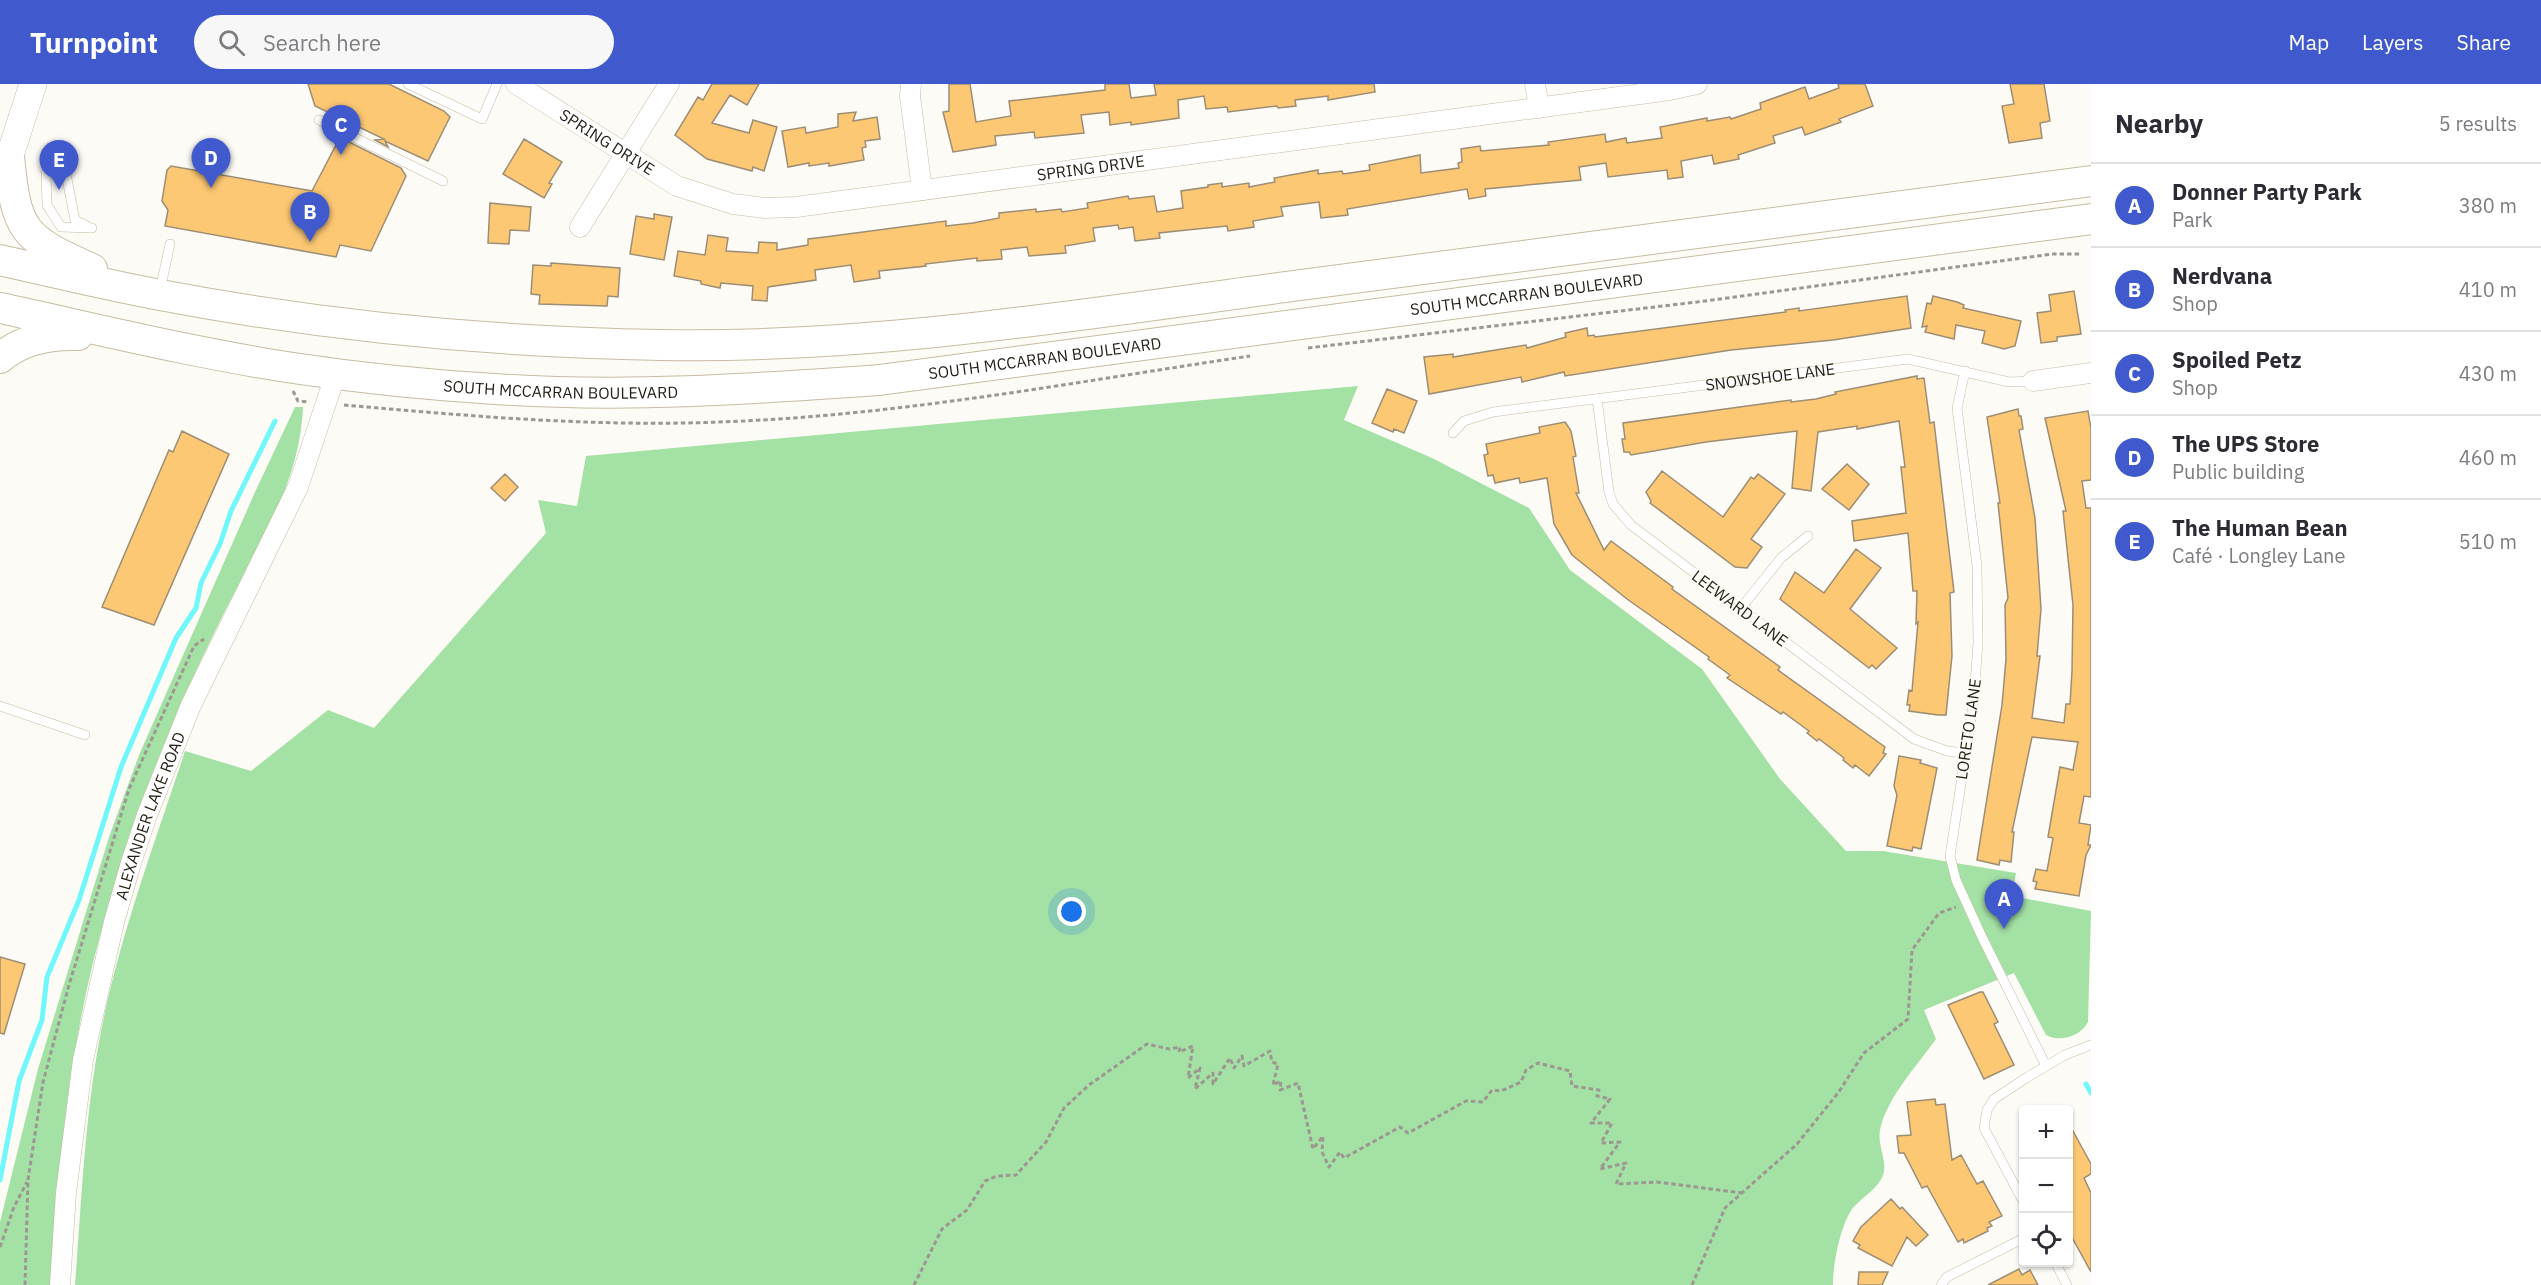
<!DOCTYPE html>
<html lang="en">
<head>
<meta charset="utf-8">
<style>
	body { margin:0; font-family:"IBM Plex Sans",sans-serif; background:#f7f7f7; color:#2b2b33 }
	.controls { position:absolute; right:18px; bottom:18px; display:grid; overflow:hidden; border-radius:6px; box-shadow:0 2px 4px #0004 }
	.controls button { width:54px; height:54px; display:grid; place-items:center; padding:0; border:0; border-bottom:2px solid #e1e1e2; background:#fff; color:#2b2b33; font:30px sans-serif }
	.you { position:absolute; left:1072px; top:828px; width:21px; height:21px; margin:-15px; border:4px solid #fff; border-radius:50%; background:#1a73e8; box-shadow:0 0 0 9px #1a73e833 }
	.badge { display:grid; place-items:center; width:39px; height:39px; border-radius:50%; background:#405acd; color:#fff; font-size:20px; font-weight:700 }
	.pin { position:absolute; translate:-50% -50px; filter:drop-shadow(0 2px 3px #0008) }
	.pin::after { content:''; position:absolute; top:32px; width:21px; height:18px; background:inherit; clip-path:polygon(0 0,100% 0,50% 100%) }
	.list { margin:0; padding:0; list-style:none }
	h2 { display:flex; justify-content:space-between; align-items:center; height:78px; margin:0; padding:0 24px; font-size:26px }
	h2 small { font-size:20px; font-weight:400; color:#7c7c81 }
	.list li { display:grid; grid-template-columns:39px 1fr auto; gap:18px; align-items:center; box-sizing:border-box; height:84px; padding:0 24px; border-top:2px solid #e1e1e2 }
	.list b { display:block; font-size:22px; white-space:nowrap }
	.list p { margin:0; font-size:20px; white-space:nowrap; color:#7c7c81 }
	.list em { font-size:20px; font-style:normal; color:#7c7c81 }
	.icon { flex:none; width:33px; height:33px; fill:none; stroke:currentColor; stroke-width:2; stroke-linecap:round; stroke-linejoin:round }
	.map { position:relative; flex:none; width:2091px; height:1201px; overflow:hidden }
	header { display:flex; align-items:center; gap:36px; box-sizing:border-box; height:84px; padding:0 30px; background:#405acd; color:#fff }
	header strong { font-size:28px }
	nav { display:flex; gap:33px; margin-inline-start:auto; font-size:21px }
	.search { width:420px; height:54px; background:#f7f7f7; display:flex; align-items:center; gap:15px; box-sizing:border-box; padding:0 21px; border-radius:33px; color:#7c7c81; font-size:22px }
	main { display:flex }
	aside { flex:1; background:#fff }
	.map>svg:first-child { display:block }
</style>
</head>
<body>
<header>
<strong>Turnpoint</strong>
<div class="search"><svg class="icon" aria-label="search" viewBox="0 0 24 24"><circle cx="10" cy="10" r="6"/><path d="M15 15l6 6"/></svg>Search here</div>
<nav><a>Map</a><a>Layers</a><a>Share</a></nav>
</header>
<main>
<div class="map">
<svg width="2091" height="1201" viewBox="0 0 2091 1201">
	<rect width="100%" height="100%" fill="#fdfbf6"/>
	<!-- green -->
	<path fill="#a4e1a5" d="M1358,302L1344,336L1432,374L1529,424L1570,486L1702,585L1780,695L1846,767H1883L2016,789L2012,812L2091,827L2088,938C2081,952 2060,959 2046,951L2014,889L1924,926L1936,955C1917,982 1887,1013 1880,1046C1877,1061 1888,1078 1883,1091C1878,1105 1861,1114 1852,1125C1840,1143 1833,1180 1833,1201H75C82,1112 85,1021 104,933C123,843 156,755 185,667L251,687L328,626L374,644L546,449L538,416L577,422L586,372Z
		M295,323H303C300,404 251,473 216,545C189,600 164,657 143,715C116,794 90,875 77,957C64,1037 59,1120 51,1201H0V1138L38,985L109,753L139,671L255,408Z"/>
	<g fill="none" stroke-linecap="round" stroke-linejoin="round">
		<!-- stream -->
		<path stroke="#6ff7fa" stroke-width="5" d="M2086,1000L2091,1009
			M0,1096L19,997L42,936L47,893L79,816L121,683L176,554L196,524L201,499L220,460L231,427L275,337"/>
	</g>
	<!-- building -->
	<path fill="#fdc874" stroke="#9c8d75" stroke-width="1.5" d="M308,0H389L444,27L450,33L428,77L385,57L388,63L375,56L384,55L315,22Z
		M712,0H759L747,21L730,11L712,39L749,49L753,36L777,43L764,87L753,83L752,87L707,75L675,51L698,13L703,16Z
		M949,0H970L976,38L1011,32L1009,17L1105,6V0H1129L1131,14L1156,11L1154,0H1374L1375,8L1328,16V12L1295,16L1296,22L1278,24L1277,22L1228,28L1227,23L1206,25L1204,12L1178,16L1179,34L1131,41V38L1110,41L1109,28L1081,31L1084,49L1035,54L1034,48L995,52L996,61L953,68L943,28L949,27Z
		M1838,0H1865L1873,22L1839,35L1841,38L1805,51L1802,43L1773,52L1775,59L1738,71L1739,75L1714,80L1712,71L1681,77L1683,93L1668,95L1667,86L1608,93L1606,79L1579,83L1581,96L1485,105L1486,112L1469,115L1467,105L1347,125L1348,131L1321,134L1319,118L1281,123L1283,132L1253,137L1254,143L1228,147L1227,142L1187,146L1159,149L1160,154L1135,157L1133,143L1119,145L1118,141L1093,144L1095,157L1065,162L1066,169L1029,172L1027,163L1001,166L1002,175L977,177V174L925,180L926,182L879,187L880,194L854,198L851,181L815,186L816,196L768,203L767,217L752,216L753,202L721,199L720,204L701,200V197L674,192L678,167L705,171L708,151L728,154L726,167L758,169L759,158L777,159V166L808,161V155L825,153L946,137V142L973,139L999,134V129L1036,125V128L1061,125L1062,128L1088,124L1087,119L1128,112L1129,115L1154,112L1157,128L1183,124L1181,107L1208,103V101L1222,99V103L1249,99V103L1275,98L1274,94L1318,86V90L1342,87L1343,90L1370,86L1369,81L1420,71L1421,89L1459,84L1458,79L1462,78L1461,65L1480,62L1481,67L1549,61L1548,58L1605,50L1606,58L1626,54L1627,59L1662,54L1660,43L1707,34V37L1730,33L1731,35L1761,25L1760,19L1805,3L1809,15L1839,4Z
		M2010,0H2044L2050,37L2040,39L2042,54L2009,59L2002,22L2014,20Z
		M856,28L853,37L877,33L880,55L865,57L866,63L862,64L864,76L829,82V79L809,82V79L788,83L782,47L805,43L806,49L838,43V30Z
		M524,55L562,78L549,99L552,100L544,114L503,90Z
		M349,58L401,84L406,92L371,167L340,161L336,173L165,142L168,126L162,117L167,86L171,82L312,107L335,63L338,59Z
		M490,119L531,123L529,147L510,146L509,160L488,159Z
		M654,130L672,133L664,176L630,170L636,132L654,135Z
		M551,179L620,184L618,213L608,212L607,222L539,220L540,211L531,210L533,181L551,182Z
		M2074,207L2081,250L2057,253V257L2041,259L2037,229L2051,227L2049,211Z
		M1907,212L1911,244L1833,256L1731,266L1565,292L1564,288L1522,298L1521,293L1429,310L1424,273L1453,270V273L1526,261L1527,264L1566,253L1565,249L1587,244L1588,252L1594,251L1595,253L1786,228L1785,226L1799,224V227Z
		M1933,212L1957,218L1964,221L1963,224L2021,237L2015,262L2004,265L1982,259L1985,247L1956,241L1954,255L1925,248L1927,242L1922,243L1927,219L1931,220Z
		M1917,292V295L1924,294L1930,339L1934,338L1954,508L1950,509L1952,572L1948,611L1946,631H1938L1909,627L1910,621H1907L1909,606L1912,607L1918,538L1916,540L1917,507H1913L1908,449L1854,457L1852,437L1906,429L1901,383H1905L1899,337L1857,345V342L1818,348L1811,407L1792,404L1797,347L1706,358L1631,371L1629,368H1624L1622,355H1625L1623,339L1791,316V318L1816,315L1836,310L1835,308Z
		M1387,305L1417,317L1404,349L1394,345L1393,348L1372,339Z
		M2018,325L2019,332H2021L2023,345L2019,346L2035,434L2041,525L2037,572H2040L2032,634L2064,639L2066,620H2070L2072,587L2073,521L2063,427H2066L2045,334L2088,327L2091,345V396L2082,397L2086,424H2091V713L2084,712L2079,739L2091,741L2088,761H2091L2086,771L2079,812L2035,805L2037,798L2033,797L2036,785L2047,787L2053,754L2048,753L2060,683L2073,686L2078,658L2032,653L2012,748H2014L2011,778L2000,776L1999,781L1977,776L2002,621L2006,575L2005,521L2008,514L1998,419H2000L1987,333Z
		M1565,338L1571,347L1576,372L1573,373L1579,409H1576L1604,466L1611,457L1673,503L1672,505L1780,583L1778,586L1885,663L1883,669L1886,670L1869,692L1855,681L1853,684L1843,676L1844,674L1819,655L1817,657L1807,649L1809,647L1783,628L1781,630L1727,594L1730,591L1708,575L1709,573L1627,515L1572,471L1554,440L1547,394L1520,399L1519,394L1495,399L1493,391L1488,392L1484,371L1488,370L1486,360L1540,349L1539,343Z
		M182,347L229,370L154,541L102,523L169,366L173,368Z
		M1847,380L1869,400L1849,426L1822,405Z
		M1662,387L1723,433L1751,393L1754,395L1758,390L1785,410L1751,455L1762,463L1747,484L1735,483L1650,419L1651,417L1646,408Z
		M505,390L518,403L505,417L491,404Z
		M1856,465L1881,484L1850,525L1897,564L1876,585L1872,581L1869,584L1780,515L1795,488L1824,509Z
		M1899,672L1921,676L1920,679L1937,684L1921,765L1913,763L1912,767L1887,762L1897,711L1894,702Z
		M0,873L25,880L4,950L0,949Z
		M1980,908H1983L1998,938L1994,940L2014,981L1984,995L1948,921Z
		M1935,1015L1936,1021L1945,1020L1952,1076L1961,1071L1977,1100L1983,1097L2002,1132L1989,1138L1992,1142L1987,1144L1988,1147L1964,1159L1963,1155L1958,1158L1927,1102L1922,1104L1904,1069H1899L1897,1052L1911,1051L1907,1018Z
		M2068,1038L2091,1080V1090L2084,1094L2091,1109V1188L2068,1146Z
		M1891,1115L1900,1125L1902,1123L1928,1151L1916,1162L1907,1153L1892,1182L1858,1164L1860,1161L1853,1157L1861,1143Z
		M2019,1185L2022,1191L2030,1186L2038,1201H1988Z
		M1859,1188H1888L1882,1201H1858Z"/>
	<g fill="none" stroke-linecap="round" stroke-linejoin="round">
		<!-- lane casing -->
		<g stroke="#c7bca2" stroke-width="10">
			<g id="lane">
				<path d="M408,0L482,35L497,0"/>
				<path d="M319,36L443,97"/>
				<path d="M61,64L46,89L47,121L61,143L92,144"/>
				<path d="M61,64L75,136L87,142"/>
				<path d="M160,206L170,160"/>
				<path d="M1965,287L1957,324L1977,482L1978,558L1974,614L1950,772L1956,796L1982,853L2046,982"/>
				<path d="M1597,315L1609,408L1613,420L1631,441L1914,655L1947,667L1965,669"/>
				<path id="s1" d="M1453,349L1464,337L1493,328L1908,275L2009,298L2033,297"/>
				<path d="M1741,524L1781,474L1808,452"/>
				<path d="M0,622L85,651"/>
				<path d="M2024,1119L1984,1044L1987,1026L1994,1015L2026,994L2065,971L2091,961"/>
				<path d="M2055,1178L2067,1201"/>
				<path d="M1941,1201L1947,1193L2024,1154"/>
			</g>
		</g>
		<!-- street casing -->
		<g stroke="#c7bca2" stroke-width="21">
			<g id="street">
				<path id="s2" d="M516,0L677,102L733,120L765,124L796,123L1670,6L1697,0"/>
				<path d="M911,0L910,12L922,106"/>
				<path d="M1535,0L1539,24"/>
				<path d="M580,143L669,0"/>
				<path d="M2033,297L2091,289"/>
				<path id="s3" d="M60,1201L66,1109L83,976L114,838L131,779L147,731L191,621L298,403L336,289"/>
			</g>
		</g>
		<!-- secondary casing -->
		<g stroke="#c7bca2" stroke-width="28">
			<path id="secondary" d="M3,93L33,0"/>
		</g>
		<!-- primary casing -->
		<g stroke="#c7bca2" stroke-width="32">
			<g id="primary">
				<path d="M9,72C16,148 23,154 92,185"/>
				<path d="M0,176C52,188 103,200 155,210C321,242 492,258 661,261C873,265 1083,230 1293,202C1559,167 1825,133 2091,97"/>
				<path id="s4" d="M0,224C97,245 194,269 293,284C360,294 428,301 495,305C624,314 751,305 879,296L2091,135"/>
				<path d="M0,274C22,255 49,250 78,251"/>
			</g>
		</g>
		<!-- path -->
		<path stroke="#9c9891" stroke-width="3" stroke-dasharray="4.5 3" stroke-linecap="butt" d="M1308,264L1705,217L2052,170H2082
			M293,307L298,317L308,318
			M344,321C469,332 593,343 719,338C897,332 1074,298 1250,272
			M0,1163L14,1123L27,1098
			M25,1201L28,1096L43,998L69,901L129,705L194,562L204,555
			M914,1201L942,1145L967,1126L985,1097L997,1092L1016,1091L1046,1058L1064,1024L1089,1001L1147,960L1169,965L1180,963L1179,968L1193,962L1188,994L1200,984L1195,1005L1213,989V1000L1230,974L1234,984L1242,972L1244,982L1270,967L1272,978L1278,980L1273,1001L1281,997L1280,1006L1298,999L1313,1065L1323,1052L1322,1068L1329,1083L1340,1068L1344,1074L1400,1043L1408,1049L1466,1017L1483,1018L1492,1006L1501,1007L1521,998L1526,986L1538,979L1570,987L1572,1002L1599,1006L1597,1012L1610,1015L1591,1039H1612L1601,1059L1620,1058L1600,1085L1626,1079L1616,1100L1657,1098L1742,1109
			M1692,1201L1725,1124L1797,1060L1838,1009L1864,969L1908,935L1912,866L1939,829L1956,823"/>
		<!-- lane -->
		<use href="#lane" stroke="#fff" stroke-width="9"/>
		<!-- street -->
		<use href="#street" stroke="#fff" stroke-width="20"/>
		<!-- secondary -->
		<use href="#secondary" stroke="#fff" stroke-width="27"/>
		<!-- primary -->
		<use href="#primary" stroke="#fff" stroke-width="30"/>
	</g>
	<g text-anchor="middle" stroke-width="5" stroke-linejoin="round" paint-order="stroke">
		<!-- street labels -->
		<g font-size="16" fill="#241f15" stroke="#fdfbf6">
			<text dy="6" stroke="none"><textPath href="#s2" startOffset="108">SPRING DRIVE</textPath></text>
			<text dy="6" stroke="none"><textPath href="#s2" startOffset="610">SPRING DRIVE</textPath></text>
			<text dy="6" stroke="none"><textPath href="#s4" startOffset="1540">SOUTH MCCARRAN BOULEVARD</textPath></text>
			<text dy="6" stroke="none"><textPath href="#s4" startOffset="1054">SOUTH MCCARRAN BOULEVARD</textPath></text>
			<text dy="6" stroke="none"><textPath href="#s1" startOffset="326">SNOWSHOE LANE</textPath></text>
			<text dy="6" stroke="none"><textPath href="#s4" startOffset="568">SOUTH MCCARRAN BOULEVARD</textPath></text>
			<text transform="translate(1740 524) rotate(37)" y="6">LEEWARD LANE</text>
			<text transform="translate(1968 645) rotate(-82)" y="6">LORETO LANE</text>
			<text dy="6" stroke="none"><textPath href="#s3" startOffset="480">ALEXANDER LAKE ROAD</textPath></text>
		</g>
	</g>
</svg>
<div class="controls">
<button>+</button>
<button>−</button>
<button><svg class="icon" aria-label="locate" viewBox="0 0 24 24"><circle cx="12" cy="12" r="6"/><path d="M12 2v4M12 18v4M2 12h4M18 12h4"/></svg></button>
</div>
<div class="you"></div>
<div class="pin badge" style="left:2004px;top:845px">A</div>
<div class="pin badge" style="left:310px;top:158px">B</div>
<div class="pin badge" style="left:341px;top:71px">C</div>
<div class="pin badge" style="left:211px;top:104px">D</div>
<div class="pin badge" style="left:59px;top:106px">E</div>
</div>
<aside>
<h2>Nearby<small>5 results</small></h2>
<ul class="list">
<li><span class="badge">A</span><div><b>Donner Party Park</b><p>Park</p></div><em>380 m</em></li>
<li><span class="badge">B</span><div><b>Nerdvana</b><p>Shop</p></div><em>410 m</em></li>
<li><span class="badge">C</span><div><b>Spoiled Petz</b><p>Shop</p></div><em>430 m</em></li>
<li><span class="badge">D</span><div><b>The UPS Store</b><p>Public building</p></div><em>460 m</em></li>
<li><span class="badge">E</span><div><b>The Human Bean</b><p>Café · Longley Lane</p></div><em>510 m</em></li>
</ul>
</aside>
</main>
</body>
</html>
